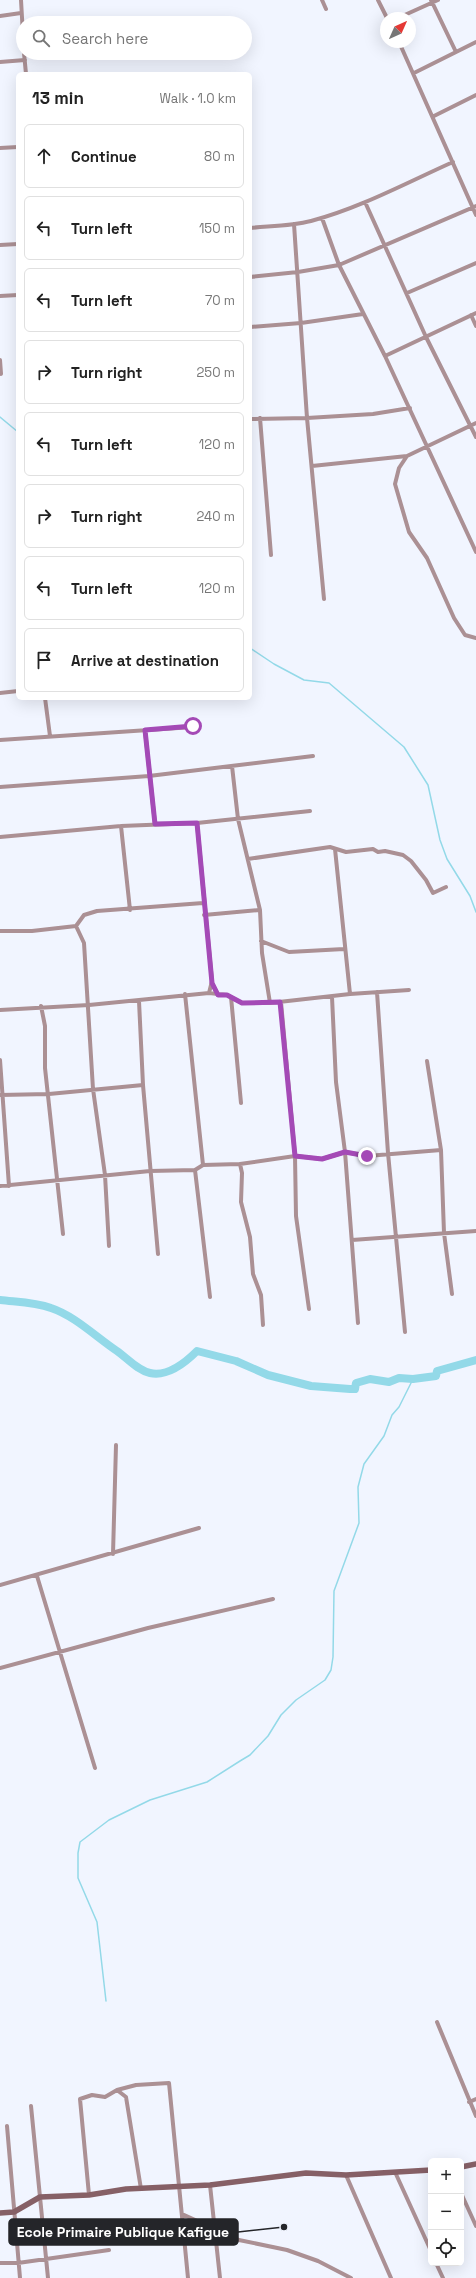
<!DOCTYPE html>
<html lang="en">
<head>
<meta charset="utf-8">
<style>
	body { margin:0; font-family:"Space Grotesk",sans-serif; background:#f6f6f6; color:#222 }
	.controls { position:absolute; right:12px; bottom:12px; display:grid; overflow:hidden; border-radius:6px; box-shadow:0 4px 16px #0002 }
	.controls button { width:36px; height:36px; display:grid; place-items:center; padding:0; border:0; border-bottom:1px solid #e0e0e0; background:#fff; color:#222; font:20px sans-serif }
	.compass { position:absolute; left:380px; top:12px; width:36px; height:36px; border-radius:50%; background:#fff; box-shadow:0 4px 16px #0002; rotate:45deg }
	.stop { position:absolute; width:12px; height:12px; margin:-9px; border:3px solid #a44ab6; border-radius:50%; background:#fff }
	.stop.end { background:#a44ab6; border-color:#fff; box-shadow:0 1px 4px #0008 }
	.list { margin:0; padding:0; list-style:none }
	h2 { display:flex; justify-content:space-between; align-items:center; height:52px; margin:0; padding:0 16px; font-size:17px }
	h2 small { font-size:13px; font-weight:400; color:#767676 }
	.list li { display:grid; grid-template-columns:26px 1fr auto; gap:12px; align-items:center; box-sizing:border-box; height:64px; margin:0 8px 8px; padding:0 8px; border:1px solid #e0e0e0; border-radius:6px }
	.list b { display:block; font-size:15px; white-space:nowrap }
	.list em { font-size:13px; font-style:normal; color:#767676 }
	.icon { flex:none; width:22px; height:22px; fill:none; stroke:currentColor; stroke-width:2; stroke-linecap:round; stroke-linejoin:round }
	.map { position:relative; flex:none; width:476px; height:2278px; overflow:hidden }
	.search { position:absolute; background:#fff; box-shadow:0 4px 16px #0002; left:16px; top:16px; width:236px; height:44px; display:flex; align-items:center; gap:10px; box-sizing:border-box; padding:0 14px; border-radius:22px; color:#767676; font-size:15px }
	.panel { position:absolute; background:#fff; box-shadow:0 4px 16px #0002; left:16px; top:72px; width:236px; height:628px; border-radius:6px }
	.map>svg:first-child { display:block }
</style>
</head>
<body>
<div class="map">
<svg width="476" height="2278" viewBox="0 0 476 2278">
	<rect width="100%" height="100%" fill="#f1f5ff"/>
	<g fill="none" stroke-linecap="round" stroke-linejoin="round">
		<!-- stream -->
		<path stroke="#93d9e8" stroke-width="1.5" d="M0,417L18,432
			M250,648L274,664L304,680L329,683L404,747L428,785L440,840L447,859L470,896L476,912
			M106,2001L97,1922L78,1878V1853L80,1842L109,1820L150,1800L207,1782L240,1761L250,1755L268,1736L281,1715L296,1700L325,1680L331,1670L333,1657L334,1591L359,1523L358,1487L364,1464L384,1436L392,1415L399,1407L413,1379"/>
		<!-- river -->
		<path stroke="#93d9e8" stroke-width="8" d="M0,1300C17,1302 35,1302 51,1308C75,1316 96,1337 117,1351C127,1358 137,1370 150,1373C168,1377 185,1363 197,1351L236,1361L268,1375L311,1386L350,1389H355L356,1383L370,1379L389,1382L399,1378L413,1379L436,1376L437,1371L476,1360"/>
		<!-- street -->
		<path stroke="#ab9094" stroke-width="4" d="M21,0L23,35
			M322,0L326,9
			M378,0L387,18
			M431,0L456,52
			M0,16L21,13
			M398,18L438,0
			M399,42L476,215
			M24,53L26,74
			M0,62L25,60
			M414,73L476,42
			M434,116L476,95
			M0,148L18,147
			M365,202L426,337L476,437
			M322,218L339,265L385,356L476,552
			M294,224L307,418L324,599
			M250,228C270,226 291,226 311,221C360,208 406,183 453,162
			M0,245L18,244
			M250,277L298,272L339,265L476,206
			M407,293L476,263
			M0,296L18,295
			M471,315L476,326
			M250,327L301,323L363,314
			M385,356L476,313
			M0,360L1,374
			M260,418L271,555
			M250,419L307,418L373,414L410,408
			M407,456L399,468L395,484L409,532L427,558L454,618L465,635L476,638
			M312,466L407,456L476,423
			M0,693L18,691
			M45,698L50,736
			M145,730L155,824
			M0,740L193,727
			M232,766L238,819L260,910L262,953L270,1003
			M0,787L149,776L313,756
			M197,823L212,981L209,993
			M121,826L130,910
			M0,837L121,826L197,823L310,811
			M335,849L350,994
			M248,859L330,847L346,852L373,849L378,852L385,851L403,855L411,861L426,880L433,893L446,887
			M204,915L260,910
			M76,926L84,943L93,1089L105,1175L109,1246
			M0,931H32L76,926L84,915L97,911L203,903
			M261,941L289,952L344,949
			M212,983L218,995
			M377,992L388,1153L405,1332
			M185,994L203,1165
			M231,997L241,1103
			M332,997L336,1082L345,1152L358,1323
			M139,1001L143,1085L158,1254
			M281,1002L295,1156L296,1216L309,1309
			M41,1006L45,1026V1068L63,1234
			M0,1010L89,1005L209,993L227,995L242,1003H270L350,994L409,990
			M0,1060L9,1186
			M427,1061L441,1150L444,1233L452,1294
			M0,1095L49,1094L143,1085
			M240,1164L242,1173L241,1202L250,1237L253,1274L261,1295L263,1325
			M195,1170L210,1297
			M0,1186L150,1171L195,1170L203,1165L240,1164L295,1156L322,1159L345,1152L367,1156L441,1150
			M352,1240L476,1231
			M113,1554L116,1445
			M37,1576L95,1768
			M0,1585L199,1528
			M0,1668L148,1628L273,1599
			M437,2022L476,2116
			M117,2090L126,2097L141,2189
			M469,2102L476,2099
			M31,2106L48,2278
			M7,2126L20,2278
			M395,2172L431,2251
			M346,2175L391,2278
			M210,2185L220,2278
			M461,2193L476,2226
			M89,2195L80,2099L92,2095L105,2097L117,2090L136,2085L169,2083L188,2278
			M182,2214L239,2240L287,2250L318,2261L351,2278
			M0,2263H18L109,2250
			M436,2263L443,2278"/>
		<!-- secondary -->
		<path stroke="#866066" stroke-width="5.5" d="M461,2167L476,2164
			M0,2213L14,2212L40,2197L89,2195L126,2189L210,2185L306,2173L346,2175L431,2170"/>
	</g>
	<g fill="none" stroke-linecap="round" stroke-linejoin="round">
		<!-- route -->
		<path stroke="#a44ab6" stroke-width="5" d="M193,726L145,730L155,824L197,823L212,983L218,995H227L242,1003L280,1002L295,1156L322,1159L345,1152L367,1156"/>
	</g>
	<!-- callouts -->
	<path fill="none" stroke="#242529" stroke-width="1.5" d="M284 2227L238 2232"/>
	<circle fill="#242529" stroke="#f1f5ff" stroke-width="1.5" cx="284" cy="2227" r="4"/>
	<rect fill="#242529" stroke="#242529" stroke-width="1.5" x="9" y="2219" width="229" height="26" rx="4"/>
	<g font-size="14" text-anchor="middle" font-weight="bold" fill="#fff">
		<text x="123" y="2237">Ecole Primaire Publique Kafigue</text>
	</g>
</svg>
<div class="controls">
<button>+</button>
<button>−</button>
<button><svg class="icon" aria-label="locate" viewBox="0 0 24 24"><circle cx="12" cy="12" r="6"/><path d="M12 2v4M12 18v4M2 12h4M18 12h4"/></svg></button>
</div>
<svg class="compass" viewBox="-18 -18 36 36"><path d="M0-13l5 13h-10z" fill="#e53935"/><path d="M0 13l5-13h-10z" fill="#767676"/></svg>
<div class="stop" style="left:193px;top:726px"></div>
<div class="stop end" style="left:367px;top:1156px"></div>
<div class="search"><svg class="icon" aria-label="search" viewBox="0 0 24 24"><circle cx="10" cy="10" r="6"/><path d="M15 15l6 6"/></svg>Search here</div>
<section class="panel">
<h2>13 min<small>Walk · 1.0 km</small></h2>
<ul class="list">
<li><svg class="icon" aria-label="ahead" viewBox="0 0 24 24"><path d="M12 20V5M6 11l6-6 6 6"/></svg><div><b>Continue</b></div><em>80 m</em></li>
<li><svg class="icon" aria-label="left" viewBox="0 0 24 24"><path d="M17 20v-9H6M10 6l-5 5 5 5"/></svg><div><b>Turn left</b></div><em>150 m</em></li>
<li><svg class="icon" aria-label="left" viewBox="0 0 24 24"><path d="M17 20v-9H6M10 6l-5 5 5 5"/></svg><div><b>Turn left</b></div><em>70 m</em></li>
<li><svg class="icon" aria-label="right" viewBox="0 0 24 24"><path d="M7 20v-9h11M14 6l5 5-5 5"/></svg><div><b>Turn right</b></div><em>250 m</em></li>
<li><svg class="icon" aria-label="left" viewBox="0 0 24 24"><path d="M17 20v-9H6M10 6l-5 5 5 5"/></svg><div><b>Turn left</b></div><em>120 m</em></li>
<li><svg class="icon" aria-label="right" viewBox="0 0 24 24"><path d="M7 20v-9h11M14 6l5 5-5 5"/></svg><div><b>Turn right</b></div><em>240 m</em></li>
<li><svg class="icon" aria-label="left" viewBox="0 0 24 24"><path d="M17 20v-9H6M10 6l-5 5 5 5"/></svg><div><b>Turn left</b></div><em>120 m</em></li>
<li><svg class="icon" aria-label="arrive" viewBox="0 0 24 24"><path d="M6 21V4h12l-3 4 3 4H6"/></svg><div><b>Arrive at destination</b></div></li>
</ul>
</section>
</div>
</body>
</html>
